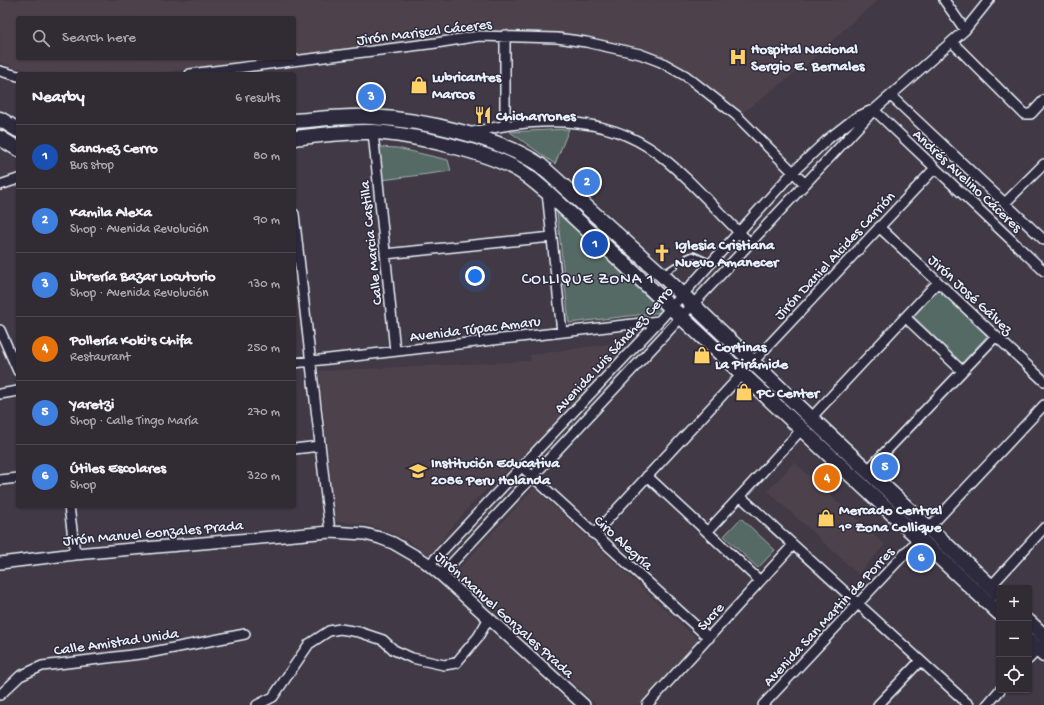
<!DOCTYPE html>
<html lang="en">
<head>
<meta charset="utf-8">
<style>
	body { margin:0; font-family:"Gochi Hand",sans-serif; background:#3d3740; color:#f1f3f6 }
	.controls { position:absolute; right:12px; bottom:12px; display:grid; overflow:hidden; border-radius:4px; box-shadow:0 1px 3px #0004 }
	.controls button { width:36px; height:36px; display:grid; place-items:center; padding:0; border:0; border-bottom:1px solid #4c474f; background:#312b34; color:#f1f3f6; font:20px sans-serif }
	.you { position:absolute; left:475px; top:276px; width:14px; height:14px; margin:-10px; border:3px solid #fff; border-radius:50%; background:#1a73e8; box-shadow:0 0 0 6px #1a73e833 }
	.badge { display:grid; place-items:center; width:26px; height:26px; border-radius:50%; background:#ffd166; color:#fff; font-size:13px; font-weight:700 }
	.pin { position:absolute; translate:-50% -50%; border:2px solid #fff; box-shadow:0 1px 4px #0006 }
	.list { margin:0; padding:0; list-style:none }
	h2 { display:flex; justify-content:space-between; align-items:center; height:52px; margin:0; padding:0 16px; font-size:17px }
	h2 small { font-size:13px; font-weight:400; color:#a8a7ac }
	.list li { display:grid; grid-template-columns:26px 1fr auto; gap:12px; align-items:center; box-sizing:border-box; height:64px; padding:0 16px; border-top:1px solid #4c474f }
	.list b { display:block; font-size:15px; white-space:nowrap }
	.list p { margin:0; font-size:13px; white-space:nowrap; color:#a8a7ac }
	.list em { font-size:13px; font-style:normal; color:#a8a7ac }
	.icon { flex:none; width:22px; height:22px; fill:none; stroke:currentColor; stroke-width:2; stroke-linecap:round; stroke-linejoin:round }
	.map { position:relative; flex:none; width:1044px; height:705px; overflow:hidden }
	.search { position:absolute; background:#312b34; box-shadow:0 1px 3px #0004; left:16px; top:16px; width:280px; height:44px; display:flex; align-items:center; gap:10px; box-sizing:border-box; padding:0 14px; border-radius:4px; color:#a8a7ac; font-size:15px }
	.panel { position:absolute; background:#312b34; box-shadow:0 1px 3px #0004; left:16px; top:72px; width:280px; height:436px; border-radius:4px }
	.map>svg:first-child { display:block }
</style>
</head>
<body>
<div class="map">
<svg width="1044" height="705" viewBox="0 0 1044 705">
	<rect width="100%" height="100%" fill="#413945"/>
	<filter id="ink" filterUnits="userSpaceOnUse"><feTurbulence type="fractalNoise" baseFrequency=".025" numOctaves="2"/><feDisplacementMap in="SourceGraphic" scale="8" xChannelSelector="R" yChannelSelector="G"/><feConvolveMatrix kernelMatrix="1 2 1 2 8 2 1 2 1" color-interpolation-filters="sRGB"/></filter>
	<g filter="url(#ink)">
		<!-- built -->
		<path fill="#4e434b" d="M0,0H878L841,32L807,64L742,113L695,76L664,57L638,47L599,39L556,33L508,31L480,33L294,56V18H18V58H278L150,74L38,73L0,63Z
			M617,343L623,345L624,352L538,440L472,503L429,555L407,540L385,530L363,524L336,521L319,371L531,361L530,355Z
			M794,462L885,545L858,574L768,491Z
			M534,488L698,640L638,705H597L455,573Z"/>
		<!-- green -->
		<path fill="#576b65" stroke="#a0aeae" d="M569,129L555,164L510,132Z
			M379,147L397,148L448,160L451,171L382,180Z
			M557,212L663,312L569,323Z
			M938,289L987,336L962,363L913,316Z
			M741,518L775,550L758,568L724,536Z"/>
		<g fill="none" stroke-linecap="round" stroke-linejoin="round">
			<!-- service casing -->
			<g stroke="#e8f1f8" stroke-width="8">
				<path id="service" d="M688,257L693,255L711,263
					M663,274L675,266"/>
			</g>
			<!-- minor casing -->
			<g stroke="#e8f1f8" stroke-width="12">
				<path id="minor" d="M944,0L965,30
					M952,42L1024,114H1031L1044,100
					M0,71L18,76
					M190,74L436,43L479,36L557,38L586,42L640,54L661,62L686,76L736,115L805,184
					M891,96L1044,240
					M874,110L1044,271
					M505,124V35
					M373,132L395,351
					M469,133C532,118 603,112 658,154C692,180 719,214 750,243
					M0,185L18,179
					M547,192L562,332
					M1005,203L1044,164
					M294,214L330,532
					M879,227L1044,381
					M385,254L552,237
					M905,317L962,371
					M0,330L18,371
					M753,362L935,168
					M294,363L659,321
					M0,394L18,391
					M811,418L938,282
					M294,449L320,446
					M522,467L709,638
					M867,471L996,336
					M647,476L760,581
					M0,480L18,478
					M740,496L969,705
					M69,506L75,554
					M707,532L802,429
					M594,534L743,373
					M429,565L659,321L793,172L828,139L855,118L870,111
					M441,575L874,110L965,30L989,0
					M991,586L1044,528
					M1029,659L1044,643
					M0,695L20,676L42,666L148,653L245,634
					M257,705L273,697L309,644L329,631L340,629L359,632L383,640L394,650L412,658L444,665L456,663L478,637L489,618
					M647,705L793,545
					M763,705L1044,405
					M878,705L920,661
					M987,705L1000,690"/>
			</g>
			<!-- tertiary casing -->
			<g stroke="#e8f1f8" stroke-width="14">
				<path id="tertiary" d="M0,563L75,554L330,532L365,534L380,538L393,543L424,561L441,575L584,705"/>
			</g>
			<!-- primary casing -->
			<g stroke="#e8f1f8" stroke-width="17">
				<path id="primary" d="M0,119L18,130
					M294,121C320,119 345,116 371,117C423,120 496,136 540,165L662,275L811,418L999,594
					M0,138L18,149
					M294,138C320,135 347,131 373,132C410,134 489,152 520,171C530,177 538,185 547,192L999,613
					M1029,622L1044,636
					M1029,641L1044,655"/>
			</g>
			<!-- service -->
			<use href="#service" stroke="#2f2a3d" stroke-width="4.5"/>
			<!-- minor -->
			<use href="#minor" stroke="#2f2a3d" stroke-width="9"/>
			<!-- tertiary -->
			<use href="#tertiary" stroke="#2f2a3d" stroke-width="11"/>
			<!-- primary -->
			<use href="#primary" stroke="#2f2a3d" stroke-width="14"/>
		</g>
	</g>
	<!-- icons -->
	<defs>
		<g id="hospital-bare" transform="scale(1.38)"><path d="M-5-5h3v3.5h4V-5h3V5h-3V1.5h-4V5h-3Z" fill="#ffd166" stroke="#2f2a3d" stroke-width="2.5" paint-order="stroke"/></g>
		<g id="shop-bare" transform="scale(1.38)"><path d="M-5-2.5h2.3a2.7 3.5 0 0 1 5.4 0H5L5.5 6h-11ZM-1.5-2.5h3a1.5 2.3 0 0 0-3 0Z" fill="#ffd166" stroke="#2f2a3d" stroke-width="2.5" paint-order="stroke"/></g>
		<g id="restaurant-bare" transform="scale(1.38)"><path d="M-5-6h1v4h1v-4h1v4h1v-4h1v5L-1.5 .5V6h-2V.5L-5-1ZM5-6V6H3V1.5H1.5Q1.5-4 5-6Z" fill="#ffd166" stroke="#2f2a3d" stroke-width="2.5" paint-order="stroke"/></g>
		<g id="church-bare" transform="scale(1.38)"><path d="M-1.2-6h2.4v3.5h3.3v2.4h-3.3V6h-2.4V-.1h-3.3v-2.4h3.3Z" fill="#ffd166" stroke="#2f2a3d" stroke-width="2.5" paint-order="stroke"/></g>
		<g id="school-bare" transform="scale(1.38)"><path d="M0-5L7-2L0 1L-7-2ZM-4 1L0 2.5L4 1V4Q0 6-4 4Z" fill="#ffd166" stroke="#2f2a3d" stroke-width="2.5" paint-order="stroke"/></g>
	</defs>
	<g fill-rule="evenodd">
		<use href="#hospital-bare" x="738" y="57"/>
		<use href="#shop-bare" x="419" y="85"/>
		<use href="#restaurant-bare" x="483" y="115"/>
		<use href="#church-bare" x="662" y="253"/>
		<use href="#shop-bare" x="702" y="355"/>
		<use href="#shop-bare" x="744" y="392"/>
		<use href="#school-bare" x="418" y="471"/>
		<use href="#shop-bare" x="826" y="518"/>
	</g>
	<g text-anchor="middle" stroke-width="3" stroke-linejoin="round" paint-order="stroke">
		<!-- street labels -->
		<g font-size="15" fill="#e8f1f8" stroke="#2f2a3d">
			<text transform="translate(424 31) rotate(-7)" y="5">Jirón Mariscal Cáceres</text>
			<text transform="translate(968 180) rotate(43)" y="5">Andrés Avelino Cáceres</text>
			<text transform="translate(370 243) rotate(-96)" y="5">Calle Marcia Castilla</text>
			<text transform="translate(834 255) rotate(-47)" y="5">Jirón Daniel Alcides Carrión</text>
			<text transform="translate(971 294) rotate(43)" y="5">Jirón José Gálvez</text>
			<text transform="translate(475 328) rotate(-7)" y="5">Avenida Túpac Amaru</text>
			<text transform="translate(613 349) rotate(-47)" y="5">Avenida Luis Sánchez Cerro</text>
			<text transform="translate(153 532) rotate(-5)" y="5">Jirón Manuel Gonzales Prada</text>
			<text transform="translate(624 542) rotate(42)" y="5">Ciro Alegría</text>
			<text transform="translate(505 614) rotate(42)" y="5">Jirón Manuel Gonzales Prada</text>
			<text transform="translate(710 616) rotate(-48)" y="5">Sucre</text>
			<text transform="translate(828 616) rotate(-47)" y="5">Avenida San Martin de Porres</text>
			<text transform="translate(116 641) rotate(-8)" y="5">Calle Amistad Unida</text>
		</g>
		<!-- poi labels -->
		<g font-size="15" font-weight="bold" fill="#e8f1f8" stroke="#2f2a3d" text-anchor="start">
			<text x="751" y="53">Hospital Nacional<tspan x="751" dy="17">Sergio E. Bernales</tspan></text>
			<text x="432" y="81">Lubricantes<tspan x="432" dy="17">Marcos</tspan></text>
			<text x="496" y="120">Chicharrones</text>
			<text x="675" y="249">Iglesia Cristiana<tspan x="675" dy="17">Nuevo Amanecer</tspan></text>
			<text x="715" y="351">Cortinas<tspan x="715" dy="17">La Pirámide</tspan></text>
			<text x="757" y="397">PC Center</text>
			<text x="431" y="467">Institución Educativa<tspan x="431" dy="17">2086 Peru Holanda</tspan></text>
			<text x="839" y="514">Mercado Central<tspan x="839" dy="17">1° Zona Collique</tspan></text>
		</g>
		<!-- neighbourhood labels -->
		<g font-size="16" letter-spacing="1" fill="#e8f1f8" stroke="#2f2a3d">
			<text x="588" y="283">COLLIQUE ZONA 1</text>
		</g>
	</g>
</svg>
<div class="controls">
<button>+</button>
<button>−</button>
<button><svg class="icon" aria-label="locate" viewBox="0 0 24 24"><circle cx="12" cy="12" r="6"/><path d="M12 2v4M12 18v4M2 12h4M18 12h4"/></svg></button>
</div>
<div class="you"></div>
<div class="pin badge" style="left:595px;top:244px;background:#1a4fb4">1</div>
<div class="pin badge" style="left:587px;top:182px;background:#3f7fe0">2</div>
<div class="pin badge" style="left:371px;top:97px;background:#3f7fe0">3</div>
<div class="pin badge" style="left:827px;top:478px;background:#e8710a">4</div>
<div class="pin badge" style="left:885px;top:467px;background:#3f7fe0">5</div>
<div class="pin badge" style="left:921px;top:558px;background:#3f7fe0">6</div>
<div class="search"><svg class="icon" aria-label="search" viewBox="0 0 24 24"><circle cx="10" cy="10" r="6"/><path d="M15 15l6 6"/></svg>Search here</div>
<section class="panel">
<h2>Nearby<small>6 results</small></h2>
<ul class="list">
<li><span class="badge" style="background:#1a4fb4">1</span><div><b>Sanchez Cerro</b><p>Bus stop</p></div><em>80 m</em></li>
<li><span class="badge" style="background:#3f7fe0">2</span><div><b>Kamila Alexa</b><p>Shop · Avenida Revolución</p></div><em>90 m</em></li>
<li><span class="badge" style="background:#3f7fe0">3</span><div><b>Librería Bazar Locutorio</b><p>Shop · Avenida Revolución</p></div><em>130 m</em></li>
<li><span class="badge" style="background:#e8710a">4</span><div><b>Pollería Koki's Chifa</b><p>Restaurant</p></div><em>250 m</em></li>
<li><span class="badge" style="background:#3f7fe0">5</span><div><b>Yaretzi</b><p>Shop · Calle Tingo María</p></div><em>270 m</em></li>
<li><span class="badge" style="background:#3f7fe0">6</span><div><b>Útiles Escolares</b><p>Shop</p></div><em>320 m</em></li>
</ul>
</section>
</div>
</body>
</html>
